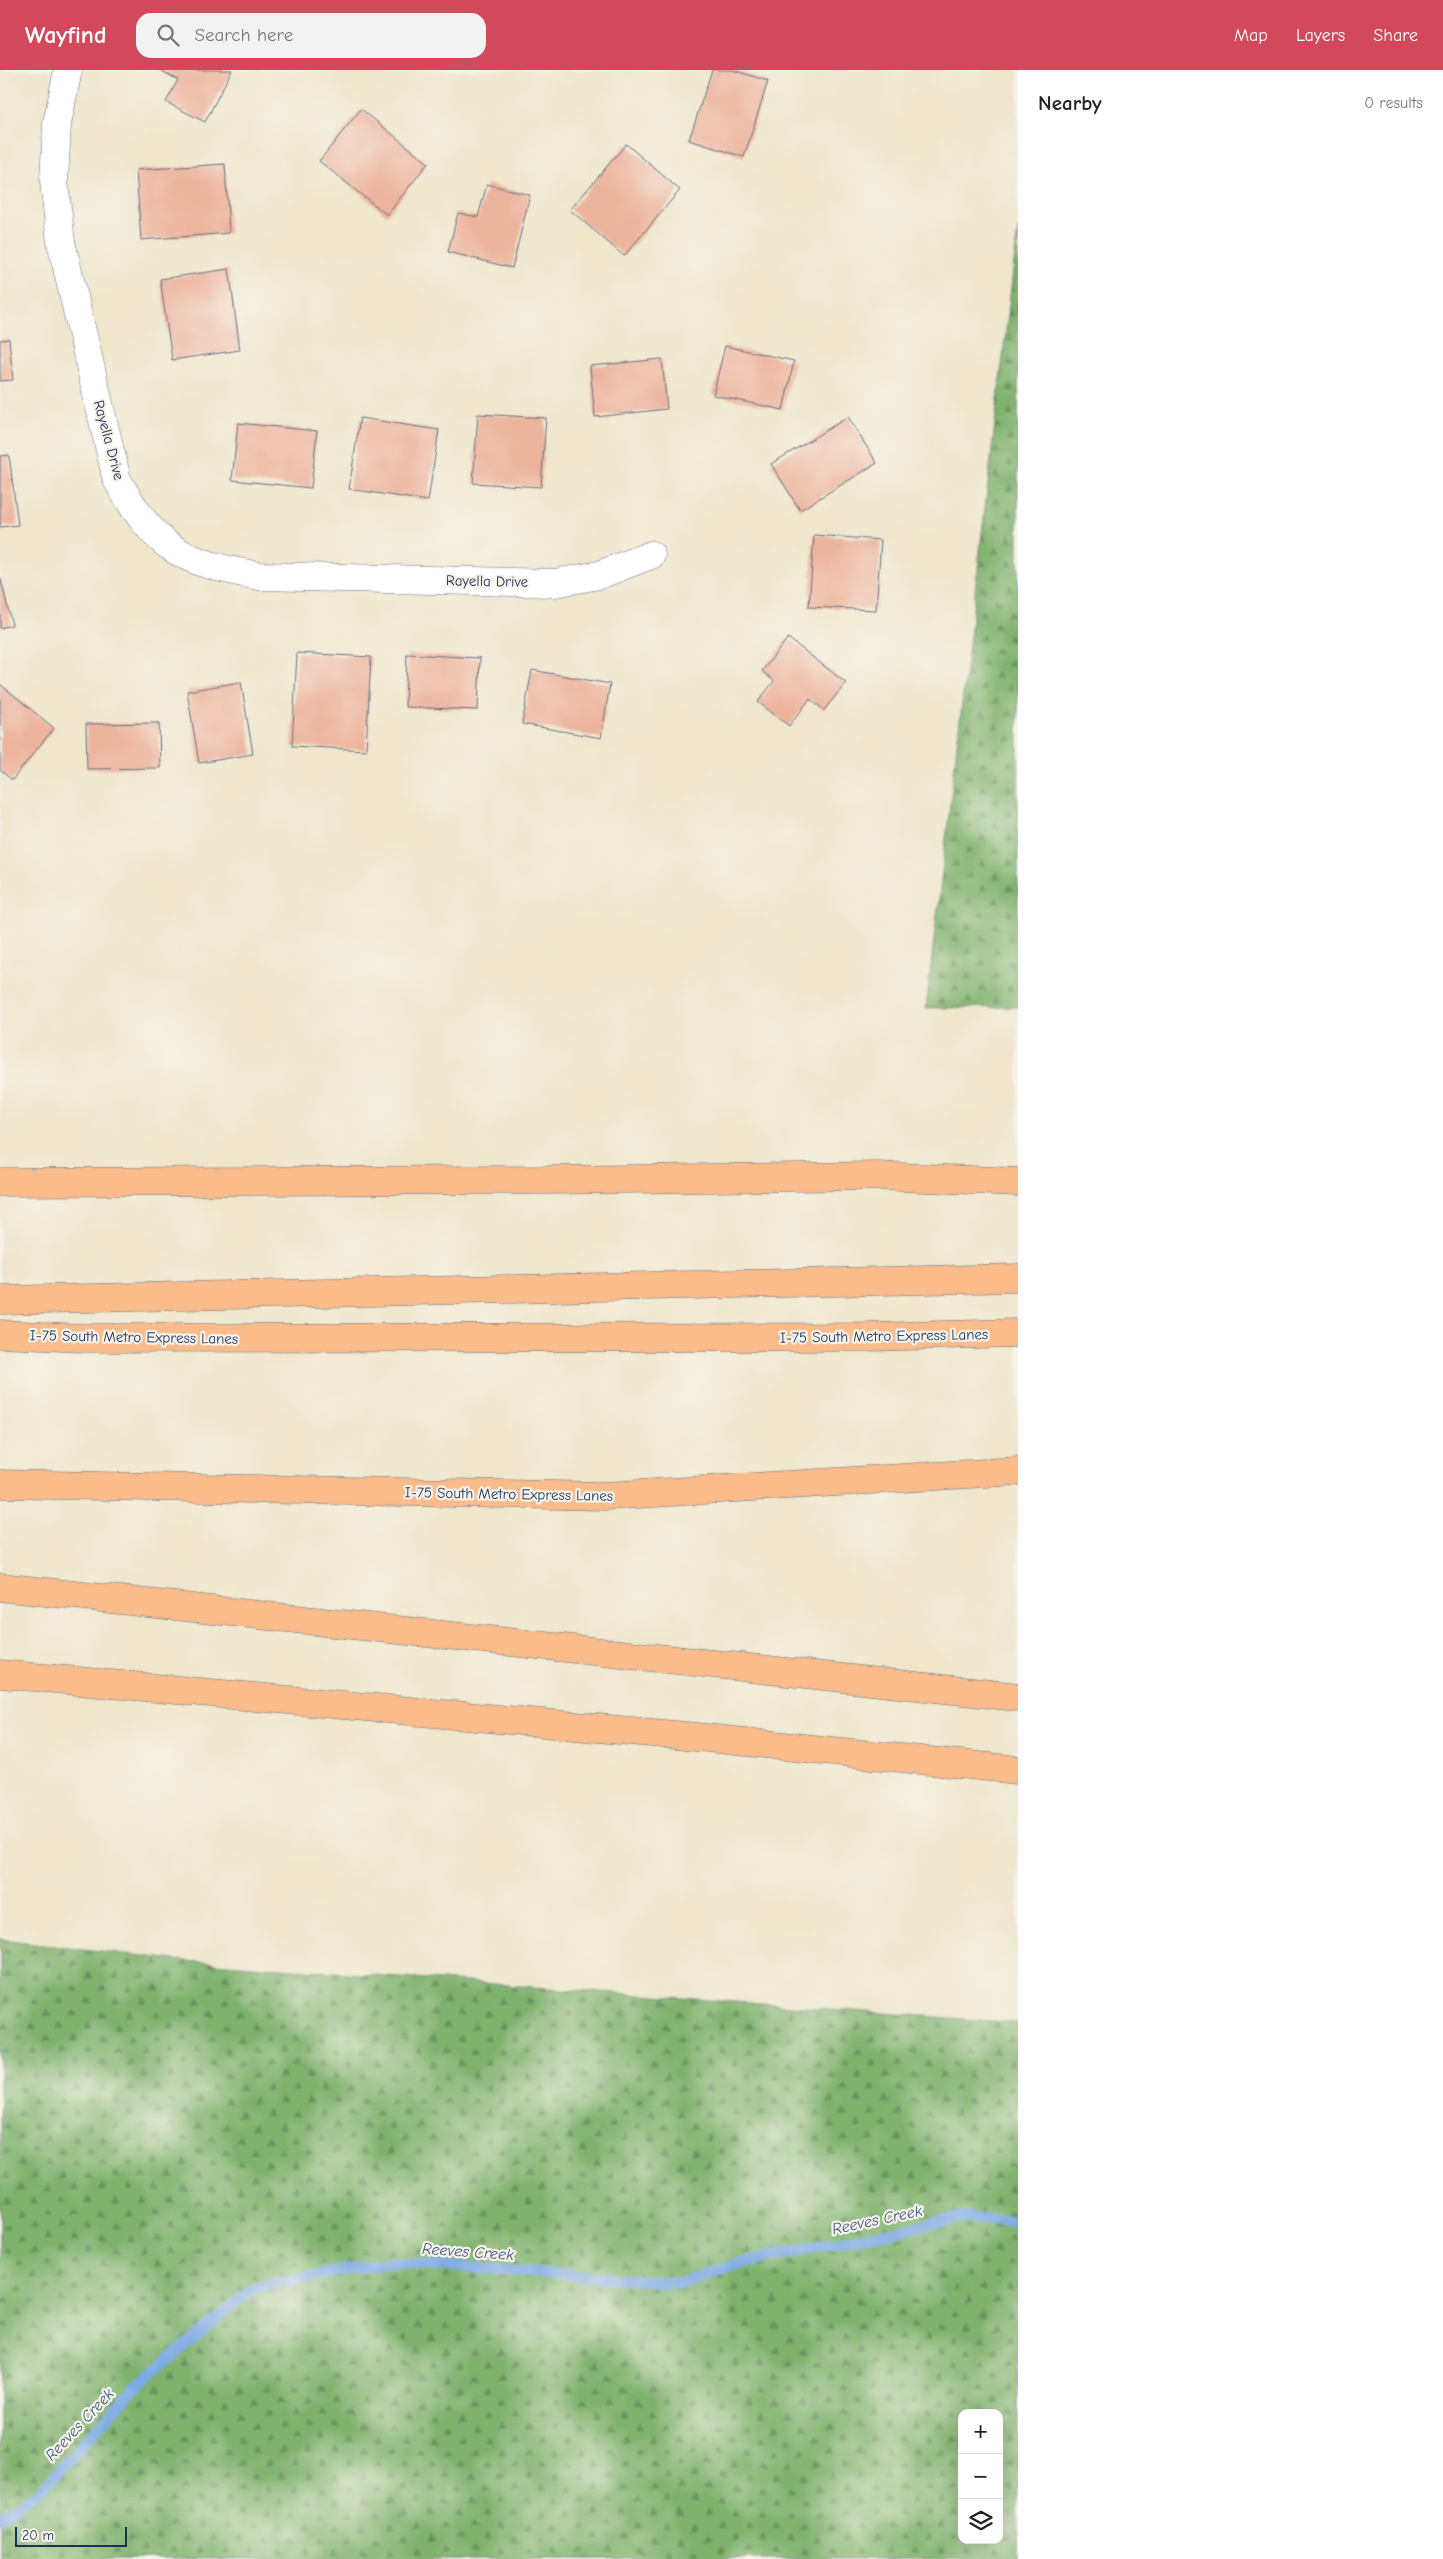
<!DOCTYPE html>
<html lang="en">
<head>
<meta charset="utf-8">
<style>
	body { margin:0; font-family:"Comic Neue",sans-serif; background:#f2f2f2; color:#222 }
	.controls { position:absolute; right:15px; bottom:15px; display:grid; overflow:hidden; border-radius:10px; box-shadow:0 5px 20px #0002 }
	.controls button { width:45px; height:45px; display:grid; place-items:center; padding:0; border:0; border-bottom:1px solid #e0e0e0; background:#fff; color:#222; font:25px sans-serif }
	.scale { position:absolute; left:15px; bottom:12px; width:112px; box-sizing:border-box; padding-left:5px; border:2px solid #1b2f5e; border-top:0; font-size:14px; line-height:18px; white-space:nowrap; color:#1b2f5e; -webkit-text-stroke:4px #f7f3e8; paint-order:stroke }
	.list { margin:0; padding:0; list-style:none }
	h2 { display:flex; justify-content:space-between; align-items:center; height:65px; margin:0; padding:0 20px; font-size:21px }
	h2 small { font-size:16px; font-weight:400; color:#767676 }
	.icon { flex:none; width:28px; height:28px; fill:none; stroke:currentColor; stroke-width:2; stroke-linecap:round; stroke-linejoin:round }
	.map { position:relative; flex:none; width:1018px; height:2489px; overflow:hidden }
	header { display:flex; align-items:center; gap:30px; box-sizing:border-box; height:70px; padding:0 25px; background:#d1495b; color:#fff }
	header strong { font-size:24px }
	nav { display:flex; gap:28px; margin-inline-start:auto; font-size:18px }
	.search { width:350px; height:45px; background:#f2f2f2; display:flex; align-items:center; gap:12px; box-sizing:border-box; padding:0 18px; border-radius:15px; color:#767676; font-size:19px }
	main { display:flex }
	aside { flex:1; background:#fff }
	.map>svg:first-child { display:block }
</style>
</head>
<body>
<header>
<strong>Wayfind</strong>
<div class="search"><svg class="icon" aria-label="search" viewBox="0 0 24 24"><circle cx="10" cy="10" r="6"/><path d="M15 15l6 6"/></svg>Search here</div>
<nav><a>Map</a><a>Layers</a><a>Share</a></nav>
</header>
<main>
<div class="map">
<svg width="1018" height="2489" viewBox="0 0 1018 2489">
	<defs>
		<pattern id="forest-firs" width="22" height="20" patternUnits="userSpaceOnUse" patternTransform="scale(1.25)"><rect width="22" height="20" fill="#7fb26d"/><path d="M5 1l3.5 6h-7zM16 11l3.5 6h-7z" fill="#67915d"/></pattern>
	</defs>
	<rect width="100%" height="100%" fill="#f7f3e8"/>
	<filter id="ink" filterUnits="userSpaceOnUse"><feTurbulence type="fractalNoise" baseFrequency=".02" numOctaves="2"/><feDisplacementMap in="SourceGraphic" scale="10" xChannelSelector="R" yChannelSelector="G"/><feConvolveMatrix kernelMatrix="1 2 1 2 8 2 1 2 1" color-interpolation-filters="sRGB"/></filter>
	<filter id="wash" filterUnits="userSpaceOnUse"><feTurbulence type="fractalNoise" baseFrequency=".0096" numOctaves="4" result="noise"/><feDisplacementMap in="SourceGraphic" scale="20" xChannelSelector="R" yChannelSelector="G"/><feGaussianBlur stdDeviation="1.12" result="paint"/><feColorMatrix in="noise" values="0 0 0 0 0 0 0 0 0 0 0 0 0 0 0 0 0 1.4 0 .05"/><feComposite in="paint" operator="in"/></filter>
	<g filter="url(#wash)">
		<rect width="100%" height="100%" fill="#efe6cc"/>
		<!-- forest -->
		<path fill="url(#forest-firs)" stroke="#4d7066" fill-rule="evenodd" d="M1018,159V937L926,938Z
			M0,1869L185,1891L1018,1953V2489H0ZM962,2343H999V2470H962Z"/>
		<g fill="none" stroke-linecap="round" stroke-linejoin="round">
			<!-- stream -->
			<path stroke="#7aa9e4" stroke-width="11" d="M0,2448L39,2422L135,2317L255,2217L390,2192L680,2213L736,2194L964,2147L1018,2151"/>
		</g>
		<g id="blocks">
			<!-- building -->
			<path fill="#edb49d" d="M160,0H232L205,52L166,32L178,10Z
				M712,0H733L768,11L744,87L689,70Z
				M361,39L428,93L387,145L319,91Z
				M626,74L680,120L624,186L570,140Z
				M225,94L229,163L141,170L136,100Z
				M487,114L530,125L512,198L448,182L458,143L478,147Z
				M229,199L240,280L172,290L160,209Z
				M9,269L13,310L0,311V270Z
				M725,276L794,291L783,340L713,325Z
				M662,289L667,339L595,347L590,296Z
				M478,344L546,348L541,417L473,413Z
				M848,347L877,393L800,440L771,394Z
				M360,348L439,360L428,431L349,419Z
				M238,353L317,361L311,418L232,410Z
				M9,385L18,455L0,457V386Z
				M814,465L881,470L876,540L809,537Z
				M0,506L12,555L0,558Z
				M788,568L846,613L824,640L810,629L789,656L758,632L774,611L762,601Z
				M297,583L371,587L366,680L292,676Z
				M407,584L480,588L478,640L405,637Z
				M532,600L610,614L601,668L522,654Z
				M241,612L253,684L199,693L187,621Z
				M0,614L54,658L12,710L0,700Z
				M159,653L160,698L87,699L86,654Z"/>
		</g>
	</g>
	<g filter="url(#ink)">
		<use href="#blocks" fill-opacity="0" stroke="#656f84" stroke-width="1"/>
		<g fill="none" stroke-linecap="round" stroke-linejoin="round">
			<!-- minor casing -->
			<g stroke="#656f84" stroke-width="29">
				<path id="minor" d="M68,0L57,54L54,111L61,172L117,410C157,480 181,492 259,506L555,513L599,505L651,485"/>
			</g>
			<!-- motorway casing -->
			<g stroke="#656f84" stroke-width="29">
				<path id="motorway" d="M0,1112L548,1110L877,1106L1018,1112
					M0,1230L1018,1208
					M0,1264L83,1268L869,1267L1018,1263
					M0,1414L605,1426L1018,1401
					M0,1517L1018,1627
					M0,1604L697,1667L1018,1700"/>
			</g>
			<!-- minor -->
			<use href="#minor" stroke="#fff" stroke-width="28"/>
			<!-- motorway -->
			<use href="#motorway" stroke="#f9bc8a" stroke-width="28"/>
		</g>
	</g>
	<g text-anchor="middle" stroke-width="4.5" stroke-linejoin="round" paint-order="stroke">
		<!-- street labels -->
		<g font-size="15" fill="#1b2f5e" stroke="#f7f3e8">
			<text transform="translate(109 370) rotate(75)" y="5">Rayella Drive</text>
			<text transform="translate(487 511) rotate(1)" y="5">Rayella Drive</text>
			<text transform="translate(884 1266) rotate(-1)" y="5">I-75 South Metro Express Lanes</text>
			<text transform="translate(134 1267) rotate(1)" y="5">I-75 South Metro Express Lanes</text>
			<text transform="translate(509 1424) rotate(1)" y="5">I-75 South Metro Express Lanes</text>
		</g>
		<!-- water labels -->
		<g font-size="16" font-style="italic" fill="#385486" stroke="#f7f3e8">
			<text transform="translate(877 2149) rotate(-12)" y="6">Reeves Creek</text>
			<text transform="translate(468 2181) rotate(4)" y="6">Reeves Creek</text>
			<text transform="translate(79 2354) rotate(-47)" y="6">Reeves Creek</text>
		</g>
	</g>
</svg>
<div class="controls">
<button>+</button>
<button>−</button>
<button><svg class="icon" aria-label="layers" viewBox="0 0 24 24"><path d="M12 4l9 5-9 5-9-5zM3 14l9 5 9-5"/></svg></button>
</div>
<div class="scale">20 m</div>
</div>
<aside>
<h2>Nearby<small>0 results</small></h2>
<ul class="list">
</ul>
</aside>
</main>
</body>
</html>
